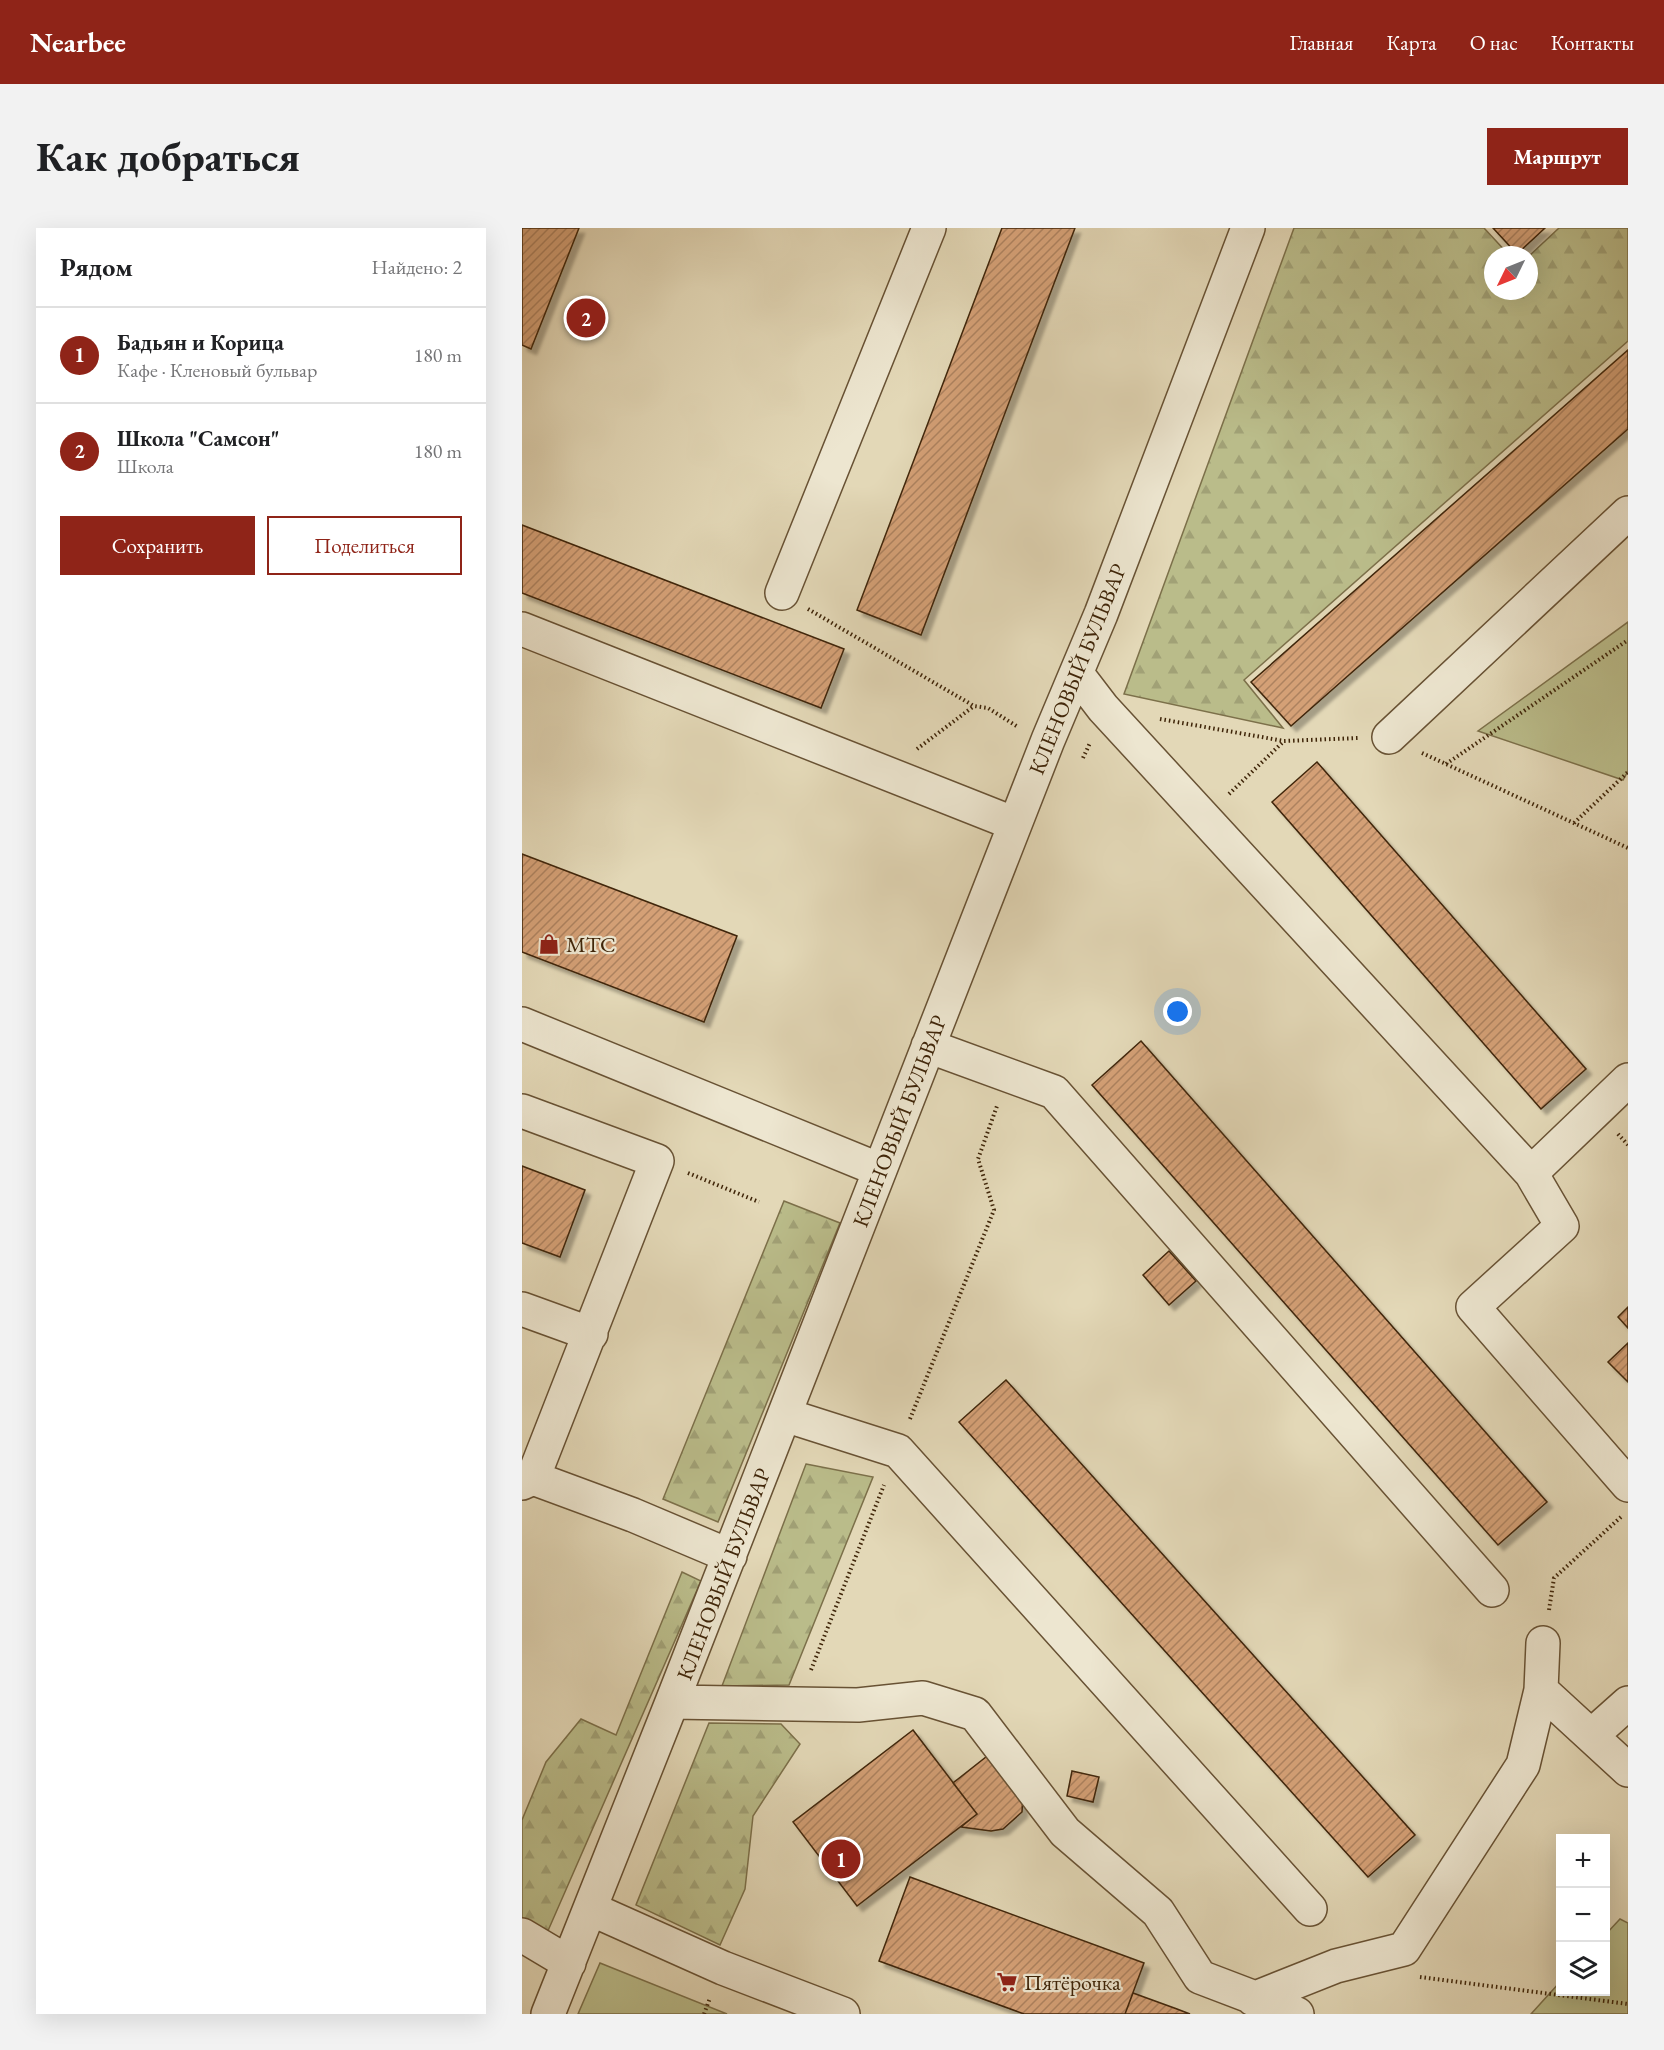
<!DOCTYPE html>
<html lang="ru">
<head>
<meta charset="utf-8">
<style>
	body { margin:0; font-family:"EB Garamond",serif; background:#f2f2f2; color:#202124 }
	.controls { position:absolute; right:18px; bottom:18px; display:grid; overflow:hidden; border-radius:0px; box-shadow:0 6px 24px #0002 }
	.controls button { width:54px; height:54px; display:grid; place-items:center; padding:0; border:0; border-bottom:2px solid #e0e0e0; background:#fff; color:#202124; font:30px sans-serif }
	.compass { position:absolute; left:962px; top:18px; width:54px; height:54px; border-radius:50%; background:#fff; box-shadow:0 6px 24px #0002; rotate:227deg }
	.you { position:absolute; left:656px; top:784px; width:21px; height:21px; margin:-15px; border:4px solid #fff; border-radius:50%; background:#1a73e8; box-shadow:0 0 0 9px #1a73e833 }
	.badge { display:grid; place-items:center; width:39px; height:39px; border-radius:50%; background:#8f2418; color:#fff; font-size:20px; font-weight:700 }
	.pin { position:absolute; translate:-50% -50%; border:3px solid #fff; box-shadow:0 2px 6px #0006 }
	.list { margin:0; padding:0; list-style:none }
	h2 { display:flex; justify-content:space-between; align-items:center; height:78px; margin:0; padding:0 24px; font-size:26px }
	h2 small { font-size:20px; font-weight:400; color:#757577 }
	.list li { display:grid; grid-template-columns:39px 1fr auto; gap:18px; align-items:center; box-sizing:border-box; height:96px; padding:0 24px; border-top:2px solid #e0e0e0 }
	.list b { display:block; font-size:22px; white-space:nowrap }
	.list p { margin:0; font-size:20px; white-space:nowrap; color:#757577 }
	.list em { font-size:20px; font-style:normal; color:#757577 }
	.actions { display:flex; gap:12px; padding:18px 24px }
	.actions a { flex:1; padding:14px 0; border:2px solid #8f2418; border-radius:0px; text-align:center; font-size:21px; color:#8f2418 }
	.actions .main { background:#8f2418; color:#fff }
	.icon { flex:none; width:33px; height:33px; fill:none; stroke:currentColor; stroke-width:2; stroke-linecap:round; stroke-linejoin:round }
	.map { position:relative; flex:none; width:1106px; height:1786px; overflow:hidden; border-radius:0px }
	header { display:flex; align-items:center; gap:36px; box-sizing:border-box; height:84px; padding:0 30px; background:#8f2418; color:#fff }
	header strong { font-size:28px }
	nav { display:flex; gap:33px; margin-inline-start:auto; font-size:21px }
	.intro { display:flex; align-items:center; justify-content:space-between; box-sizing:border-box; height:144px; padding:0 36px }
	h1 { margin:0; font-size:42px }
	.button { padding:15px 27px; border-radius:0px; background:#8f2418; color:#fff; font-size:21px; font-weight:700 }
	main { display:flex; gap:36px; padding:0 36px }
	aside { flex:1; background:#fff; border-radius:0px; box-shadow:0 6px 24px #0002 }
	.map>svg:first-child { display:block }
</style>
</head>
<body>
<header>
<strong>Nearbee</strong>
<nav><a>Главная</a><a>Карта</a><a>О нас</a><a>Контакты</a></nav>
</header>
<div class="intro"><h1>Как добраться</h1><a class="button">Маршрут</a></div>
<main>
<aside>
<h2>Рядом<small>Найдено: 2</small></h2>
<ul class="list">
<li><span class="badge">1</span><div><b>Бадьян и Корица</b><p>Кафе · Кленовый бульвар</p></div><em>180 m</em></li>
<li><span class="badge">2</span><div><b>Школа &quot;Самсон&quot;</b><p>Школа</p></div><em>180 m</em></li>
</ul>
<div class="actions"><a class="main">Сохранить</a><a>Поделиться</a></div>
</aside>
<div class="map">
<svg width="1106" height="1786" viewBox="0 0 1106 1786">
	<defs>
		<pattern id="forest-firs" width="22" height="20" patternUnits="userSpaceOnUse" patternTransform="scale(1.5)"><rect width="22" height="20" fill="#babc8a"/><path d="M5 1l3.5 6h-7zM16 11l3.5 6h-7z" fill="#a1a176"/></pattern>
		<pattern id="building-hatch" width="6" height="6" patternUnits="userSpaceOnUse" patternTransform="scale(1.5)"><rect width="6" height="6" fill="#d4a076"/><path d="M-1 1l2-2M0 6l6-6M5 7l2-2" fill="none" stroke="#ad825f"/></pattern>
		<filter id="shadow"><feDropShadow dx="5.5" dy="5.5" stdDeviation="1.5" flood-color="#0004"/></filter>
	</defs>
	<rect width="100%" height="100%" fill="#e3d8b7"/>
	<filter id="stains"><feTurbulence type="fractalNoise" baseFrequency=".00333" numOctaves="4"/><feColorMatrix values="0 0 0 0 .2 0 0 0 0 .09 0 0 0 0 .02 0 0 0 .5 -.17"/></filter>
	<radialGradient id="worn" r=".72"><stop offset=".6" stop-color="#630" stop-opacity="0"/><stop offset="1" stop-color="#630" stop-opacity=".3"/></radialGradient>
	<!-- green -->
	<path fill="#babc8a" stroke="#7c704a" stroke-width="1.5" d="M1106,394V543L1101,552L956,503Z
		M1098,1691L1106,1695V1786H1009L1038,1754V1764H1084V1706Z
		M78,1735L205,1786H56Z"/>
	<!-- forest -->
	<path fill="url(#forest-firs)" stroke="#7c704a" stroke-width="1.5" d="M772,0H962L987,27H971V63H1007V28L1037,0H1106V113L722,452L761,500L602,466Z
		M262,973L318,995L196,1294L141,1271Z
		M284,1236L351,1249L267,1457L200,1458Z
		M160,1344L179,1353L25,1705L0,1690V1592L24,1534L59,1491L94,1507Z
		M187,1495L259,1496L278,1516L231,1588L223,1661L198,1717L114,1677Z"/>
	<!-- building -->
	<path fill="url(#building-hatch)" stroke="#3f2509" stroke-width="1.5" filter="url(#shadow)" d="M0,0H57L9,121L0,117Z
		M480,0H553L399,407L335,382Z
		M971,0H1023L995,26Z
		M1106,122V201L769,498L729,454Z
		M0,297L322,421L299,480L0,365Z
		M795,534L1064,841L1019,881L750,574Z
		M0,626L215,708L182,794L0,724Z
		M619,813L1025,1274L976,1317L570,857Z
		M0,938L63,962L38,1029L0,1015Z
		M647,1023L674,1053L647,1077L621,1047Z
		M1106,1079V1100L1096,1089Z
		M1106,1115V1154L1086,1134Z
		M484,1152L893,1607L846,1649L437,1194Z
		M391,1502L455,1586L335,1678L271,1594Z
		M469,1525L501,1566L500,1584L481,1601L469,1603L439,1599L455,1586L431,1555Z
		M550,1543L577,1549L571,1574L545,1568Z
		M388,1649L622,1735L603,1786H502L357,1733Z
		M611,1765L655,1781L668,1786H603Z"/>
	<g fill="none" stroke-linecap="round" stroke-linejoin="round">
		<!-- minor casing -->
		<g stroke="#685234" stroke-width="36">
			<path id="minor" d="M260,365L407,0
				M0,401L493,596
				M555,446L581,480L1009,945L1040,998L951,1079L1106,1257
				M867,509L1106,285
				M0,796L358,942
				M406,818L532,864L970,1362
				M0,883L135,933L11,1250
				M1009,945L1106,852
				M0,1081L69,1106
				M263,1187L376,1223L788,1681
				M0,1255L11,1250L111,1287L208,1328
				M1019,1462L1106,1542
				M150,1474L336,1477L401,1470L453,1486L543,1604L636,1684L678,1749L775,1786
				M1069,1508L1106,1475
				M69,1681L201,1740L321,1786
				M0,1707L47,1735
				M731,1771L814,1738L882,1721L1001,1537L1019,1462L1021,1415
				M26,1786L150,1474L526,512L579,386L726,0"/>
		</g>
		<!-- path -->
		<path stroke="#3f2509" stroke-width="4" stroke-dasharray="1.5 3" stroke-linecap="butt" d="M286,381L452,478L466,480L496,499
			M638,491L762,513L836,510
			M395,521L452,478
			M900,525L1106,620
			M561,530L568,515
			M924,536L1106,412
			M707,566L762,513
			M1052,595L1106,544
			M1096,906L1106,917
			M166,945L237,974
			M388,1191L472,982L456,931L475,878
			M1027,1382L1032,1350L1100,1288
			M289,1442L362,1257
			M898,1749L1106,1776
			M182,1786L188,1770"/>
		<!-- minor -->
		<use href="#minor" stroke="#ede6d0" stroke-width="33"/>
	</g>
	<!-- icons -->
	<defs>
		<g id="shop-bare" transform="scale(1.62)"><path d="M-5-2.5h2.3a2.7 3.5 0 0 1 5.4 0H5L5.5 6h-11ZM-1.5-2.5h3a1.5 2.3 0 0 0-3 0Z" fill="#8f2418" stroke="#ede6d0" stroke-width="2.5" paint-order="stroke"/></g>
		<g id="supermarket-bare" transform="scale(1.62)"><path d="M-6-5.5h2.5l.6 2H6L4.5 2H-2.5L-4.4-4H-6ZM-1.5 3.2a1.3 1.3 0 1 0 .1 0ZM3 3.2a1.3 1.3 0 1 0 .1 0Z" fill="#8f2418" stroke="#ede6d0" stroke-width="2.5" paint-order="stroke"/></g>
	</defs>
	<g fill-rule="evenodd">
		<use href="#shop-bare" x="27" y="716"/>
		<use href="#supermarket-bare" x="485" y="1754"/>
	</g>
	<g text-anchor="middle" stroke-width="4.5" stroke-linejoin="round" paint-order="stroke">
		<!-- street labels -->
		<g font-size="22" fill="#3f2509" stroke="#ede6d0">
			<text transform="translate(555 441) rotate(-68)" y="8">КЛЕНОВЫЙ БУЛЬВАР</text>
			<text transform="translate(377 893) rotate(-69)" y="8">КЛЕНОВЫЙ БУЛЬВАР</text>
			<text transform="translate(201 1346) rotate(-69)" y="8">КЛЕНОВЫЙ БУЛЬВАР</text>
		</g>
		<!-- poi labels -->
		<g font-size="22" fill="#3f2509" stroke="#ede6d0" text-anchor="start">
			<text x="44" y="724">МТС</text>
			<text x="502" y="1762">Пятёрочка</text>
		</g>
	</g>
	<rect width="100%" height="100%" filter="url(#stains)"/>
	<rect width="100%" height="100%" fill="url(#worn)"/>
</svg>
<div class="controls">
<button>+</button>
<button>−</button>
<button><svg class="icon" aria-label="layers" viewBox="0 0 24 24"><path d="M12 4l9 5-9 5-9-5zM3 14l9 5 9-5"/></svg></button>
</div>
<svg class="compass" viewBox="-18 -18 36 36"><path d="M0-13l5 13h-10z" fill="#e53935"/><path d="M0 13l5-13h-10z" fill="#757577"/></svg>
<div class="you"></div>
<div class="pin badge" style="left:319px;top:1631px">1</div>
<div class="pin badge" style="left:64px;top:90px">2</div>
</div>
</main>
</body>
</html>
